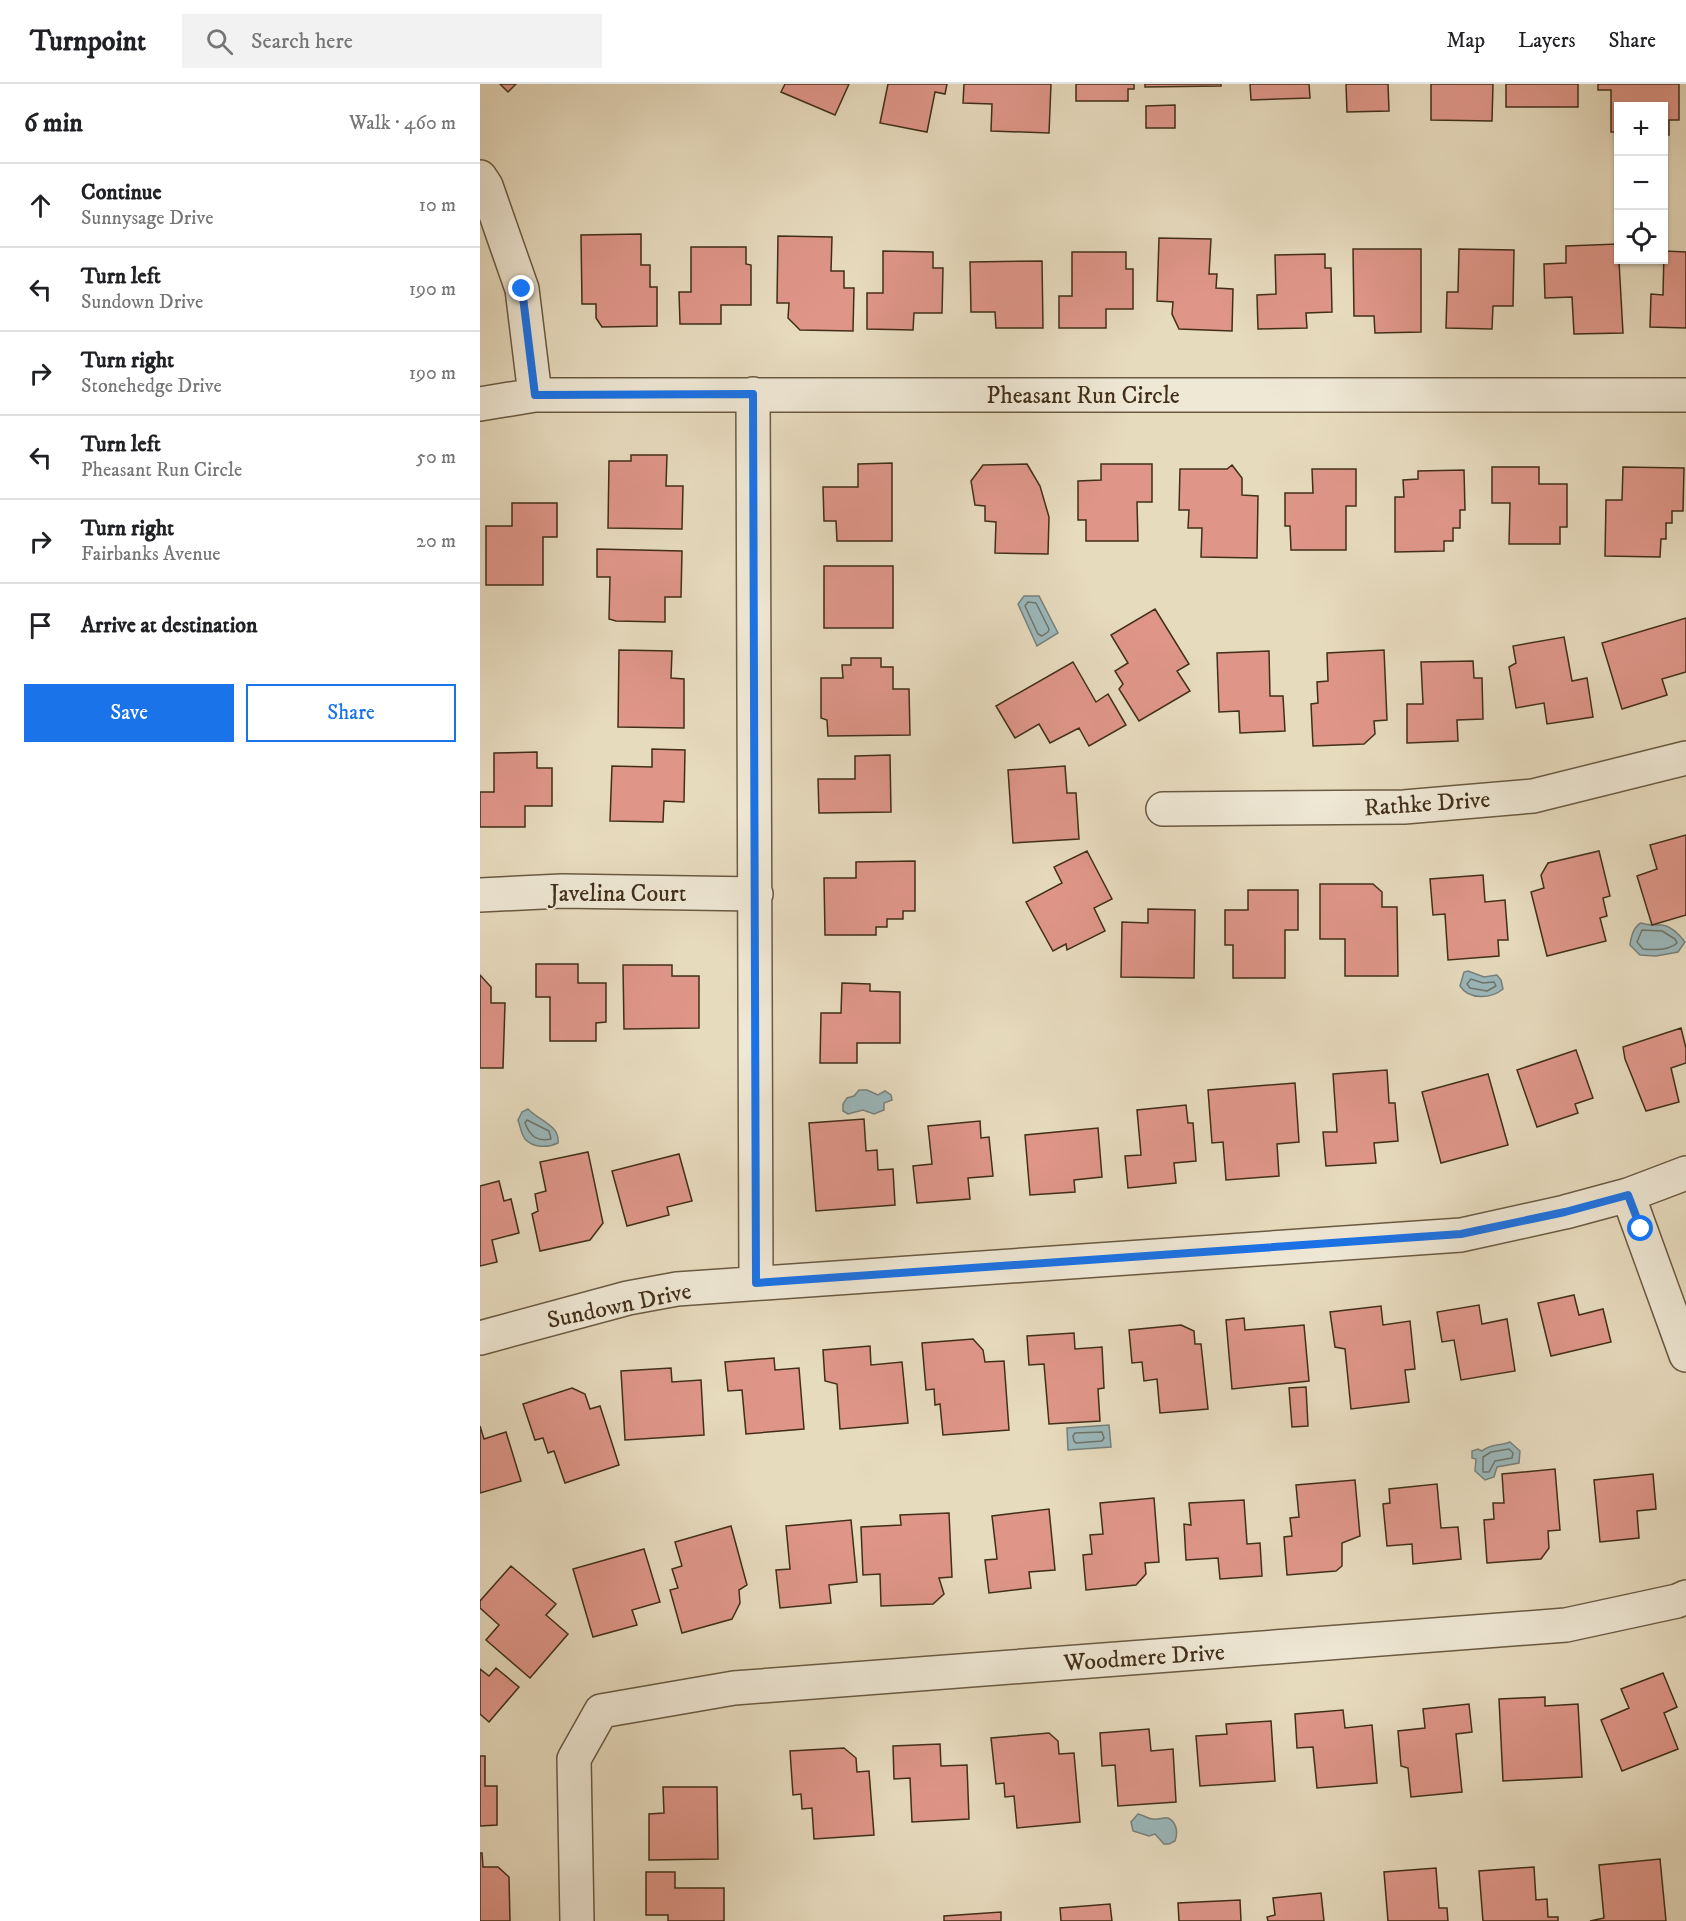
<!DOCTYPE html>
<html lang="en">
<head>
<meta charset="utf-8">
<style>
	body { margin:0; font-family:"IM FELL DW Pica",serif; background:#f2f2f2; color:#202124 }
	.controls { position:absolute; right:18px; top:18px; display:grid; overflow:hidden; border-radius:0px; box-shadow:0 2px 4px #0004 }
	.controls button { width:54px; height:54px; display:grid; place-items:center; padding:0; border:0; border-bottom:2px solid #e0e0e0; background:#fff; color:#202124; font:30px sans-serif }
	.stop { position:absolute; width:18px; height:18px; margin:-14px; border:4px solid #1a73e8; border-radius:50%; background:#fff }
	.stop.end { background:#1a73e8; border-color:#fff; box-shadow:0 2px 6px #0008 }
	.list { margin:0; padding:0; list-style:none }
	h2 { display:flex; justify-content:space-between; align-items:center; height:78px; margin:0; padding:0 24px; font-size:26px }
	h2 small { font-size:20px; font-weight:400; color:#757577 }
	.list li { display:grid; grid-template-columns:39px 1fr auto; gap:18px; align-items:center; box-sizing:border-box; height:84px; padding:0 24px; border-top:2px solid #e0e0e0 }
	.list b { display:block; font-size:22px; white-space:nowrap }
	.list p { margin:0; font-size:20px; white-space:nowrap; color:#757577 }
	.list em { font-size:20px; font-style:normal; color:#757577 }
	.actions { display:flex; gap:12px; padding:18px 24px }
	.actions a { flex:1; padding:14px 0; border:2px solid #1a73e8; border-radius:0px; text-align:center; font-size:21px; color:#1a73e8 }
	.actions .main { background:#1a73e8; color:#fff }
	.icon { flex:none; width:33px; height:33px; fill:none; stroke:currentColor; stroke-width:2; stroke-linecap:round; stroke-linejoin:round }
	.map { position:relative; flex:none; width:1206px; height:1837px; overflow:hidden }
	header { display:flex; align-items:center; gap:36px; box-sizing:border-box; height:84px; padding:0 30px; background:#fff; border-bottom:2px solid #e0e0e0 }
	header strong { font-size:28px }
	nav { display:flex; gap:33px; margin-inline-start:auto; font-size:21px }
	.search { width:420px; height:54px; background:#f2f2f2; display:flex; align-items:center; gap:15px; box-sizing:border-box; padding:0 21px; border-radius:0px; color:#757577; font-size:22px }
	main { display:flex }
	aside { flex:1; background:#fff }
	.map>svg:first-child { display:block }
</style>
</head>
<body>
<header>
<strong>Turnpoint</strong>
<div class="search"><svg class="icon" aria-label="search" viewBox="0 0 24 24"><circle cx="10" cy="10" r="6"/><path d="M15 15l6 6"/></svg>Search here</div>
<nav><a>Map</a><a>Layers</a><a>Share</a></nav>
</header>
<main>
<aside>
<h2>6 min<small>Walk · 460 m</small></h2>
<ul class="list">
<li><svg class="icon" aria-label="ahead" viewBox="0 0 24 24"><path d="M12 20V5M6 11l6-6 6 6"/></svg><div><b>Continue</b><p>Sunnysage Drive</p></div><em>10 m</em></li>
<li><svg class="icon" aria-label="left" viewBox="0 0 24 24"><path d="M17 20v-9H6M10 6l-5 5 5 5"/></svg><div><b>Turn left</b><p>Sundown Drive</p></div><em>190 m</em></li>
<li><svg class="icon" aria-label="right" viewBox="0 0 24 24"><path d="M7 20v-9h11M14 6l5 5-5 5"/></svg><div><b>Turn right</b><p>Stonehedge Drive</p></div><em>190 m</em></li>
<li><svg class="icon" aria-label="left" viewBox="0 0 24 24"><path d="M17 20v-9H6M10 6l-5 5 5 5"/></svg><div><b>Turn left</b><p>Pheasant Run Circle</p></div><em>50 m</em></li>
<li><svg class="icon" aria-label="right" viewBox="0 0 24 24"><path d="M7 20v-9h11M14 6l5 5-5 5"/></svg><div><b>Turn right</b><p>Fairbanks Avenue</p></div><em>20 m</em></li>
<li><svg class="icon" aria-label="arrive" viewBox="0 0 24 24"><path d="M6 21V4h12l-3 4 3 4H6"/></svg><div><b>Arrive at destination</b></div></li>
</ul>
<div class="actions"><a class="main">Save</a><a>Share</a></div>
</aside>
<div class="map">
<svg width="1206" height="1837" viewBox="0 0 1206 1837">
	<rect width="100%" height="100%" fill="#e7dbbe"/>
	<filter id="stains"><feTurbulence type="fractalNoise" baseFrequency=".00333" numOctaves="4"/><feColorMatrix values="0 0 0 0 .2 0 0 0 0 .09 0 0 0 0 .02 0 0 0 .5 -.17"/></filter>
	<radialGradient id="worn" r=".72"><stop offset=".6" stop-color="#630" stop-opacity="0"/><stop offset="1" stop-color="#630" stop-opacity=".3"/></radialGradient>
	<!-- water -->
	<path fill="#9bb8bc" stroke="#77817b" stroke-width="1.5" d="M544,512H559L578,549L557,562L538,520Z
		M1161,839C1169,842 1173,841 1181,841C1190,841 1200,851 1205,858L1198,868L1176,872L1160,871L1150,861C1151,853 1153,843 1161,839Z
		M988,887L1004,893L1017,891L1021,896L1023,905C1011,915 989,916 980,902L984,888Z
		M379,1006H387L398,1011L405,1007L411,1011L412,1016L404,1019V1026L394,1030L383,1026L368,1030L363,1027V1020L367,1014L374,1012Z
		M48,1025C59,1037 80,1041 78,1059C68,1064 53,1064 45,1055C41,1050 40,1041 38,1036L42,1028Z
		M629,1341L631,1363L588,1366L587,1344Z
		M1030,1358L1040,1367L1039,1379L1017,1383L1014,1393L1005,1396L995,1387L996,1375L992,1374V1367L998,1365L1002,1367C1010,1360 1020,1362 1030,1358Z
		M658,1730C664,1731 667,1735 673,1735C678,1736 684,1733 688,1734C697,1738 698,1749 695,1757L689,1760H684L675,1750L669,1752L653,1747L651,1738Z"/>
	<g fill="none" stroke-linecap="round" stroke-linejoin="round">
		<!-- shore -->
		<path stroke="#6e746a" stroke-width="1.5" d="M548,518L556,519L569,545L568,548L562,552L558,550L545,522Z
			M1162,846L1182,847L1195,855L1197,859C1189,867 1173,866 1163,865L1157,858Z
			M991,895L1003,899L1014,898L1016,902L1007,907L990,904L987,900Z
			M47,1036L69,1047L71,1055C57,1058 50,1052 45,1039Z
			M622,1348L624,1354L622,1357L596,1359L594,1357L593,1352L595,1349Z
			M1029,1365L1033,1369L1032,1374L1015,1377L1009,1388H1003V1373L1011,1368Z"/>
	</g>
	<!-- building -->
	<path fill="#df9689" stroke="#412f19" stroke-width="1.5" d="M20,0H36L28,8Z
		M305,0H369L355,31L301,8Z
		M408,0H467L465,10L455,8L447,48L400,39Z
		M484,0H571L569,49L511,47L512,20L483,19Z
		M596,0H654V5H648V17H596Z
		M665,0H741V2L665,3Z
		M770,0H829L830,14L771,16Z
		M866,0H908L909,27L867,28Z
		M951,0H1013L1012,37L951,36Z
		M1026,0H1098V23H1026Z
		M1118,0H1199V36H1189V51H1184V22H1138V64H1137V48H1131V6H1118Z
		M695,21V44H666V22Z
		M161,150V181H170V203H177V242L122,243L116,234V220H102L101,151Z
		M298,152L352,153L351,187H364V204H374L373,247L320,246L308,234L309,219H297Z
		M679,154L731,155L729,190H737L736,204L753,205L752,247L699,245L692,230L693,218L677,217Z
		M1138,160L1143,249L1094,250L1092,213L1065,214L1064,180L1086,179V162Z
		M211,163H266V180L271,181V221H241V240H200L199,208H211Z
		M873,165H941V248L895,249L894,232H874Z
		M979,165L1034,166L1033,222H1013L1012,245L966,244L967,208H978Z
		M403,167L453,168V184H463L462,229H434L433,246L387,245V209H403Z
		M1184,167L1206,168V244L1170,243L1171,210L1183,211Z
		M592,168H646V185H653V225H626V244H579V212H592Z
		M845,170V184H851L852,228L826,229L827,244L778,245L777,211L796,210L795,171Z
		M562,177L563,244H516L515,228H491L490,178Z
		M151,371H187L186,402H203L202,445L128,444L129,377H151Z
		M412,379V457H357L356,437H344L343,403H378V380Z
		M547,380L560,402L569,433L568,470L515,469L516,438L505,437V422L495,421L491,397L503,381Z
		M621,380H672V418H657L658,457H606V436H598V397L621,396Z
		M752,381L762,394V411L778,412L777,474L721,473L722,444H708L709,426H699L700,385H747Z
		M1012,383H1059V400H1087V443H1080V460H1029L1030,419H1012Z
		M1143,383L1204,384L1203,427H1192V439H1186V455H1181L1180,473L1125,472L1126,416H1142Z
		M832,385H876V422H866V466H811L810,442H805V409H833Z
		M984,386L985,426H980V444H973V457H964V467L915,468V413H924L923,396L938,395V387Z
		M32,419H77V453H63V501H6V442H32Z
		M117,465L202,467L201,513H185V538L136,537L129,535L130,493H117Z
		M344,482H413V544H344Z
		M675,525L709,580L697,587L710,607L659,637L639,605L643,600L635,587L648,579L631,551Z
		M1206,534V588L1182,595L1187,611L1142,625L1122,559Z
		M1084,553L1092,597L1107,594L1113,633L1067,640L1064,619L1036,624L1029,583L1036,579L1033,562Z
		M139,566L192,567L191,594L204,595V644L138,643Z
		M904,566L907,636L894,637L895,650L884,660L833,662L831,620L838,619L837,598L848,597L847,569Z
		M789,567L790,612H803L805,647L760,649L759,627L739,628L737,569Z
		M371,574H401V583H413V605H429L430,651L348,652L347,636L341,634V594H363L362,581H371Z
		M993,577L994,594H1002L1003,635L977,636L978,657L927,659V620H943L941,578Z
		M593,578L616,618L628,610L646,641L609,662L599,644L570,659L559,640L535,654L516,622Z
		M172,665L205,666L204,718L184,717L183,738L130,737L132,682L172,683Z
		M57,668V684H72V722H45V743H0V708H14V669Z
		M410,671L411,728L339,729L338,695H375V672Z
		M585,682L587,709H596L599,755L533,759L528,686Z
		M1206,751V831L1172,841L1157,792L1177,785L1170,761Z
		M607,767L632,815L614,824L625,847L587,866L586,860L573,867L546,818L582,799L574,783Z
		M1119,767L1130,812L1123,814L1127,832L1120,834L1126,857L1067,872L1051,808L1064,804L1061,791L1068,779Z
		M435,777V827H423V835H407V843H396V851H345L344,794H376V778Z
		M1003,791L1005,818L1025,816L1028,856H1018L1019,872L968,876L965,830L953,831L950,795Z
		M840,800H893L902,808V823H917L918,892H865V855H840Z
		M768,806H818V846H805V894H753V861H745V826H768Z
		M668,825L715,826L714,894L641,893L642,838L668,839Z
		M56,880H98V899H126V938L116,939V957H70V913H56Z
		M143,881H192V892H219V944L144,945Z
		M0,891L11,903V919H25L23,984H0Z
		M362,899L390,900V907L420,908V959H377V979H340L341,929H361Z
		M1201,944L1206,964V979L1191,984L1199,1018L1166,1027L1145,975L1143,963Z
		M1096,966L1113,1014L1095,1020L1098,1029L1057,1043L1037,986Z
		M907,986L909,1019H915L918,1057L894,1059L896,1079L846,1082L843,1048H857L853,990Z
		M1008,990L1028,1061L961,1079L942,1008Z
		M815,999L819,1058L797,1060L799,1092L746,1096L743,1058L732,1059L728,1006Z
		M706,1021L708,1039H713L716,1077L694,1079L696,1099L648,1104L645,1072L661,1071L657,1026Z
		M384,1035L386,1067L397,1066L398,1086L413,1085L415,1121L336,1127L329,1039Z
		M500,1037L501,1054L509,1053L513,1092L488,1094L490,1115L437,1119L433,1082L452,1080L448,1042Z
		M618,1044L622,1093L594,1096L595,1108L550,1111L545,1051Z
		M108,1068L123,1139L110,1156L60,1167L52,1130L58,1127L55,1110L66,1107L60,1078Z
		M199,1070L212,1117L187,1123L189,1131L147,1142L132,1087Z
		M19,1097L24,1117L31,1115L39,1149L12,1156L17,1178L0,1182V1102Z
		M1094,1211L1099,1231L1123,1225L1131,1258L1071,1272L1058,1219Z
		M999,1221L1002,1240L1027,1235L1035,1287L981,1296L974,1256L962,1258L957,1228Z
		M901,1222L903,1241L930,1237L935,1285L925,1286L929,1318L871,1325L865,1265L855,1263L850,1228Z
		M764,1234L765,1246L824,1241L829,1297L752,1305L746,1236Z
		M701,1241L714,1247L715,1260H721L728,1325L680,1329L677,1295L664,1297L662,1278L652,1279L649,1246Z
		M594,1249L595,1265L622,1263L624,1304L618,1305L620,1337L569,1340L564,1280L549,1281L547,1252Z
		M493,1255L503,1266L505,1278L524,1277L529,1346L463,1351L460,1320L455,1321L454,1305L446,1306L442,1259Z
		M390,1262L391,1281L422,1278L428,1339L360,1345L357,1300L345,1297L343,1266Z
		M294,1274L295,1286L319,1284L324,1345L266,1350L262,1306L248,1307L245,1278Z
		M191,1284L192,1298L221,1296L224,1351L145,1356L141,1287Z
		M826,1303L828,1342L812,1343L809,1304Z
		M92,1304L105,1310L110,1325L120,1322L139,1381L85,1399L74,1367L68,1369L63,1354L55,1356L43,1320Z
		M0,1342L4,1355L26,1348L41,1397L0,1409Z
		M1075,1385L1080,1446L1068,1447L1069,1464L1061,1475L1007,1479L1004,1436L1014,1435L1013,1419H1024L1022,1390Z
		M1173,1390L1176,1425L1157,1427L1159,1454L1120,1458L1114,1396Z
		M875,1396L880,1452L862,1459V1482L856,1487L807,1491L804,1453L812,1452L810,1434L819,1433L816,1401Z
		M957,1400L961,1444L978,1443L981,1475L933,1480L932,1460L907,1462L903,1420L910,1419L909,1405Z
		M674,1414L679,1478L665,1479L666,1490L656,1501L606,1506L603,1471L612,1470L610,1451L623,1450L620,1419Z
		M764,1416L767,1460L780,1459L782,1492L740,1495L738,1474L706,1476L704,1440L711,1441L709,1419Z
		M569,1425L575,1486L549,1488L551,1504L509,1509L505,1476L517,1475L512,1432Z
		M469,1429L472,1493L459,1494L464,1510L453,1520L401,1522L400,1490L383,1491L381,1443L421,1441L420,1431Z
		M371,1436L377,1498L349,1501L351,1519L300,1524L296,1486L310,1485L306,1442Z
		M251,1442L267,1501L259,1506L260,1519L252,1535L202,1549L190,1506L198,1504L192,1485L202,1482L195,1458Z
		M164,1465L180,1518L152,1526L157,1541L113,1553L93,1485Z
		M31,1482L76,1520L66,1531L88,1550L50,1594L6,1556L19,1541L0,1524V1517Z
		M16,1584L39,1603L9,1638L0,1630V1585L9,1592Z
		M1183,1589L1197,1623L1184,1629L1198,1665L1142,1687L1121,1636L1149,1624L1141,1605Z
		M1065,1613V1622L1098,1620L1102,1693L1023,1697L1019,1615Z
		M989,1620L992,1648L976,1650L982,1708L931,1713L928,1684L921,1682L918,1647L945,1644L943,1625Z
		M863,1626L865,1644L892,1641L897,1699L837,1704L833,1663L817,1664L815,1630Z
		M791,1637L795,1697L720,1702L716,1652L747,1650L746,1640Z
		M669,1645L671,1667L693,1665L696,1718L638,1722L635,1681L622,1682L620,1649Z
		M569,1649L578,1657L579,1670L594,1669L600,1738L537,1744L534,1712L525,1713L524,1699L516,1700L511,1654Z
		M460,1660L461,1682L487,1681L489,1735L432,1738L430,1694L414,1695L413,1662Z
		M364,1664L376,1674L377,1688L389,1687L394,1751L334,1755L332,1724L322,1725L321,1710L313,1711L310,1667Z
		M0,1672H5V1702H17V1741L0,1742Z
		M183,1703H237L238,1775L169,1776V1730L184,1729Z
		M0,1769H2L3,1783H18L29,1793L30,1837H0Z
		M1180,1775L1186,1837H1110L1124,1834L1119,1781Z
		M1054,1783L1056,1816L1067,1815L1068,1833H1078V1837H1003L999,1787Z
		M956,1784L959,1824H967L968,1837H908L904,1788Z
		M166,1788H195V1804H244V1837H188V1831H166Z
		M841,1809L844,1837H788L787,1833L795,1831L793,1814Z
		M760,1816L761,1837H699L698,1819Z
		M630,1820L632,1837H581L580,1824Z
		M521,1828V1837H464V1832Z"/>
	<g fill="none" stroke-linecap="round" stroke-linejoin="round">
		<!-- minor casing -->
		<g stroke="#6a5a42" stroke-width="36">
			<path id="minor" d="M0,93L6,102L42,205L55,311
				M273,310L276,1199
				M0,320L55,311H1206
				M683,725L924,723L1053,712L1206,674
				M0,811L82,807L276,810
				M1148,1111L1206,1271
				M0,1254L148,1214L197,1205L981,1151L1085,1128L1148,1111L1206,1089
				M97,1837L94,1675L121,1627L254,1604L1086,1541L1197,1517L1206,1513"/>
		</g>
		<!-- minor -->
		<use href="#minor" stroke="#efe8d5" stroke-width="33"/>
	</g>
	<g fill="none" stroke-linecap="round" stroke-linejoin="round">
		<!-- route -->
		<path stroke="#1a73e8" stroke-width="8" d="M42,205L55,311L273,310L276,1199L981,1150L1085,1128L1148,1111L1161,1145"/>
	</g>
	<g text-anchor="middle" stroke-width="4.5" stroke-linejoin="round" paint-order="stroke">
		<!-- street labels -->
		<g font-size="24" fill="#412f19" stroke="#efe8d5">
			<text x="603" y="319">Pheasant Run Circle</text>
			<text transform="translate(947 719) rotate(-4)" y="8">Rathke Drive</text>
			<text x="138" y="817">Javelina Court</text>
			<text transform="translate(139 1221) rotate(-12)" y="8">Sundown Drive</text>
			<text transform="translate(664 1573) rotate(-4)" y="8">Woodmere Drive</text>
		</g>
	</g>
	<rect width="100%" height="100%" filter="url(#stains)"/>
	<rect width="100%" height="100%" fill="url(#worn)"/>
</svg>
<div class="controls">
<button>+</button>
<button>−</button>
<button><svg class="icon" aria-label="locate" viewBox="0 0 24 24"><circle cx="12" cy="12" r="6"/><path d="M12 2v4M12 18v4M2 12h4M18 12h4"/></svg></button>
</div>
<div class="stop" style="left:1161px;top:1145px"></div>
<div class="stop end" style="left:42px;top:205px"></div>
</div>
</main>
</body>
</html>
